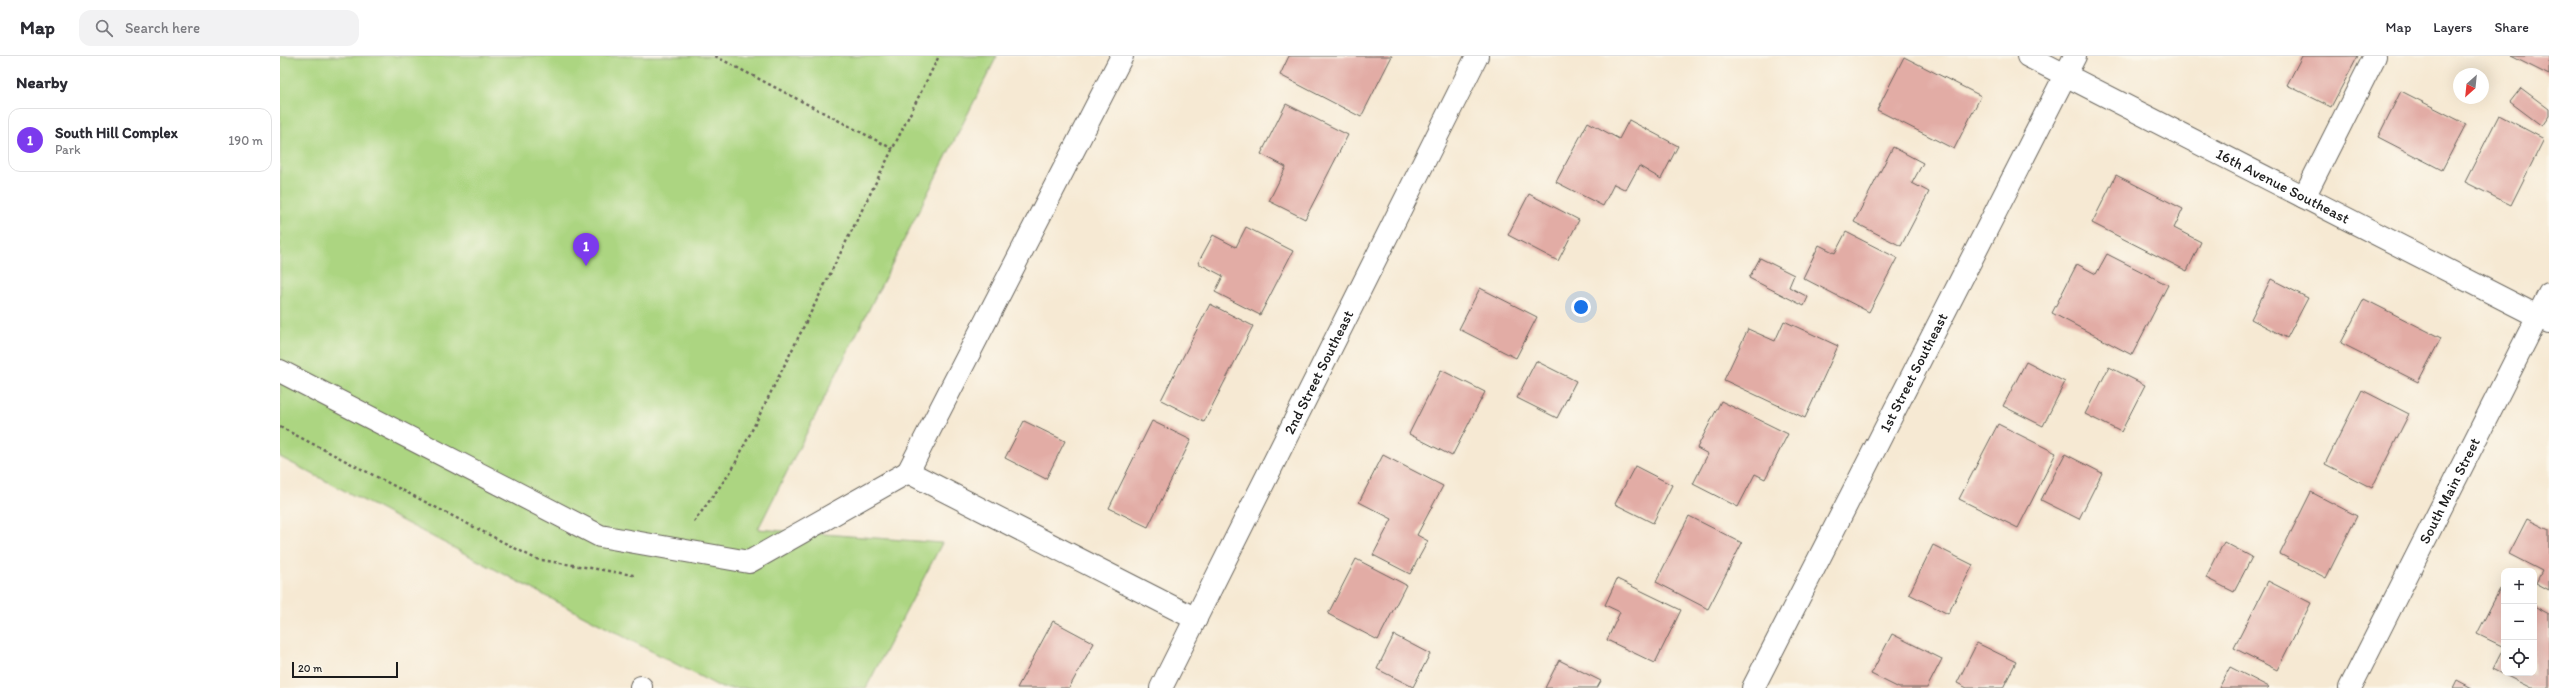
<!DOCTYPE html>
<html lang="en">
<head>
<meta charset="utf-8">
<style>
	body { margin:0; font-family:Itim,sans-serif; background:#f2f2f3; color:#2b2b33 }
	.controls { position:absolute; right:12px; bottom:12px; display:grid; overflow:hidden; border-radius:8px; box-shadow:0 4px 16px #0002 }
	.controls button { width:36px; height:36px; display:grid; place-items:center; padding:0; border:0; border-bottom:1px solid #e1e1e2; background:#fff; color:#2b2b33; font:20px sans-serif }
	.compass { position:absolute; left:2173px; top:12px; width:36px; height:36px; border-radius:50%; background:#fff; box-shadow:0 4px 16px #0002; rotate:207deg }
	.scale { position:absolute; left:12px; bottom:10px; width:106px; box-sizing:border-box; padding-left:4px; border:2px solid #1c1c1c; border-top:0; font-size:11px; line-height:14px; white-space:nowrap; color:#1c1c1c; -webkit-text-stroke:3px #fbf7ec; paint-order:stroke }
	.you { position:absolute; left:1301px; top:251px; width:14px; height:14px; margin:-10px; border:3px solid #fff; border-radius:50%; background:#1a73e8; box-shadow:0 0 0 6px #1a73e833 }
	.badge { display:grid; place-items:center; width:26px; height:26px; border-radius:50%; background:#7c3aed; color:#fff; font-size:13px; font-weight:700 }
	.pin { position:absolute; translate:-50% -33px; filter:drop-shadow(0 1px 2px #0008) }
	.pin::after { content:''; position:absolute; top:21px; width:14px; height:12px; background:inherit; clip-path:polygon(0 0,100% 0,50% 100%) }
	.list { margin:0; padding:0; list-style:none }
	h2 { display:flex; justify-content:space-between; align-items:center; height:52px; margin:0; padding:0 16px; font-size:17px }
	h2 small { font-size:13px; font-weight:400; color:#7c7c81 }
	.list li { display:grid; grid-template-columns:26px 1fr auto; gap:12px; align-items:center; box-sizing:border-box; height:64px; margin:0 8px 8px; padding:0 8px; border:1px solid #e1e1e2; border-radius:12px }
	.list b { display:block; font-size:15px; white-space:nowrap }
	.list p { margin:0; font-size:13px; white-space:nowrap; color:#7c7c81 }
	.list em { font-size:13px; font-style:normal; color:#7c7c81 }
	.icon { flex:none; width:22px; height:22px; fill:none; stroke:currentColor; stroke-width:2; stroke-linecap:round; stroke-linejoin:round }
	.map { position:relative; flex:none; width:2269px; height:632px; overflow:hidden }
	header { display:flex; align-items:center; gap:24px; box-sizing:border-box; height:56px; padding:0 20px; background:#fff; border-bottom:1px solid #e1e1e2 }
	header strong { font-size:19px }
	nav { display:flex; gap:22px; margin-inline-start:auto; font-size:14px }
	.search { width:280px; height:36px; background:#f2f2f3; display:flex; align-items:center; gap:10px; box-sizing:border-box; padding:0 14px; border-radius:12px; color:#7c7c81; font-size:15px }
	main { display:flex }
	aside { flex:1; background:#fff }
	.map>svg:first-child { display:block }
</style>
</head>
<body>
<header>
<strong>Map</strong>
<div class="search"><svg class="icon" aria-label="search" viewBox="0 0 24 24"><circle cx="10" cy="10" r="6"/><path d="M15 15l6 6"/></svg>Search here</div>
<nav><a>Map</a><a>Layers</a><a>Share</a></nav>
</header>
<main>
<aside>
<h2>Nearby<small></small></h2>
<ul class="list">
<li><span class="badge">1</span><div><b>South Hill Complex</b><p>Park</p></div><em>190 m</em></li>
</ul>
</aside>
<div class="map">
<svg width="2269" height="632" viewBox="0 0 2269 632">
	<rect width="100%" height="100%" fill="#fbf7ec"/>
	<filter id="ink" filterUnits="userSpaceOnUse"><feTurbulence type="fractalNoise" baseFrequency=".025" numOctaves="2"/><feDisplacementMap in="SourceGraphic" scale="8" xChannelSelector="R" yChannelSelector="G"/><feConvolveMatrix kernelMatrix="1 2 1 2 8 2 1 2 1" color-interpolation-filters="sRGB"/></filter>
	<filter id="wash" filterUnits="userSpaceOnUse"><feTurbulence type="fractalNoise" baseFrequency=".012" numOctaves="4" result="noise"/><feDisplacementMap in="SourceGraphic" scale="16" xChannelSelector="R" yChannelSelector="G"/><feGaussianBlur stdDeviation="0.9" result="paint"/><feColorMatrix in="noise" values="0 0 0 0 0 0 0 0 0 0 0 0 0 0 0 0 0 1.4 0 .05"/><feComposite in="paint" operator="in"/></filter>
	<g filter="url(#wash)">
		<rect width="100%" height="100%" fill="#f6e9d3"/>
		<!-- green -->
		<path fill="#acd581" stroke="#64784e" d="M0,0H717L478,473L662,487L586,632H442L0,401Z"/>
		<g id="blocks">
			<!-- building -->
			<path fill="#e2aca5" d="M1009,0H1112L1081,61L1000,19Z
				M2022,0H2078L2051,51L2007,29Z
				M2231,0H2269V19Z
				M1624,1L1701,40L1674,93L1597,54Z
				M2241,32L2269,53V60L2262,70L2230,46Z
				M2121,35L2186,68L2162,114L2098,81Z
				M1006,48L1068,79L1025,163L989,145L1006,111L981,98Z
				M2219,59L2264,83L2231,149L2185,126Z
				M1349,64L1398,90L1381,123L1359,110L1346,134L1334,128L1323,150L1276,126L1308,66L1339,83Z
				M1613,91L1643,107L1632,127L1649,136L1621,190L1574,166Z
				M1836,119L1903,153L1894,172L1921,186L1907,215L1812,167Z
				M1249,138L1299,164L1278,205L1228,179Z
				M966,171L1013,195L980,259L935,236L943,220L918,207L933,179L956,191Z
				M1566,176L1617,202L1589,256L1523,222L1539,189L1555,197Z
				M1827,198L1888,229L1852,299L1772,257L1797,208L1816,218Z
				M1480,202L1514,219L1509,231L1528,241L1524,250L1469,222Z
				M1991,223L2028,242L2007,282L1971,263Z
				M1200,232L1257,261L1236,302L1179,273Z
				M2084,243L2161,282L2138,326L2061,287Z
				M930,248L973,270L924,366L881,344Z
				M1504,265L1558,290L1525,362L1444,324L1468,273L1495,285Z
				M1256,305L1296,325L1277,362L1237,342Z
				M1746,306L1785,326L1763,370L1723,350Z
				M1829,311L1865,329L1841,376L1805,358Z
				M1161,314L1205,336L1172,400L1129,378Z
				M2082,334L2129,358L2092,432L2045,408Z
				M1441,345L1508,378L1485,423L1475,418L1458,451L1413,428L1428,398L1417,392Z
				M744,365L785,385L766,423L725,402Z
				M872,365L911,384L868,471L829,452Z
				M1718,368L1776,397L1738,472L1679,443Z
				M1785,398L1822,417L1799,463L1761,444Z
				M1103,399L1163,430L1137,479L1148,485L1130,518L1093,499L1112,463L1079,446Z
				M1355,410L1392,429L1373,467L1335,448Z
				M2031,436L2077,460L2046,522L2000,498Z
				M1409,460L1462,487L1428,553L1376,526Z
				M2247,463L2269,474V534L2256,527L2262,515L2229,498Z
				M1944,486L1972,501L1954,536L1926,522Z
				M1653,489L1693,509L1668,558L1629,538Z
				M1076,503L1126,529L1098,584L1048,558Z
				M1337,523L1401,554L1375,607L1327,584L1340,556L1325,549Z
				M1988,525L2031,547L1997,614L1954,592Z
				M2220,533L2224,535V617H2254V550L2269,558V632H2251L2213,613L2224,591L2197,578Z
				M773,565L814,587L789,632H737Z
				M1612,578L1662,603L1647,632H1619L1591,618Z
				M1114,579L1150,598L1133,631L1097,613Z
				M1697,587L1736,606L1723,632H1687L1677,627Z
				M1279,604L1321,625L1317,632H1265Z
				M1950,611L1989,631L1988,632H1939Z
				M2177,624L2192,632H2173Z"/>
		</g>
	</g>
	<g filter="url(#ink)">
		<use href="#blocks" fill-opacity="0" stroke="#68645c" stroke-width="1"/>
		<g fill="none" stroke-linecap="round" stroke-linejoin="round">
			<!-- minor casing -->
			<g stroke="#68645c" stroke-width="24">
				<g id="minor">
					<path d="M842,0L628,416L916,563"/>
					<path id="s1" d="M1748,0L2269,266"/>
					<path d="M2024,141L2095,0"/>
					<path d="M0,315L320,480L469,506L628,416"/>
					<path d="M361,632V631"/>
					<path id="s2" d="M881,632L1197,0"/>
					<path id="s3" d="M1473,632L1795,0"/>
					<path id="s4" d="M2070,632L2269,238"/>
				</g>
			</g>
			<!-- path -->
			<path stroke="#68645c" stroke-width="2.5" stroke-dasharray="3 3" stroke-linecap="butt" d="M435,0L613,93
				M0,371L256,503L353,519L356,518
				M414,466L452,414L659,0"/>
			<!-- minor -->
			<use href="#minor" stroke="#fff" stroke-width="22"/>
		</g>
	</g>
	<g text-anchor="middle" stroke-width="3" stroke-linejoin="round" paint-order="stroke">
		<!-- street labels -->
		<g font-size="15" fill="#1c1c1c" stroke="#fbf7ec">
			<text dy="5" stroke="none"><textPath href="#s1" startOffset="286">16th Avenue Southeast</textPath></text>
			<text dy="5" stroke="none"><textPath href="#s2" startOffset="353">2nd Street Southeast</textPath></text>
			<text dy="5" stroke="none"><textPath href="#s3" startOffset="354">1st Street Southeast</textPath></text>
			<text dy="5" stroke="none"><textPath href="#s4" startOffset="221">South Main Street</textPath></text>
		</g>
	</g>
</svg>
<div class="controls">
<button>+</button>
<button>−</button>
<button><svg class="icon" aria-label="locate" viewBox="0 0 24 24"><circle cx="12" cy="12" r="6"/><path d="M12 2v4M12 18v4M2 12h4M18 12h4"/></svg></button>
</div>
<svg class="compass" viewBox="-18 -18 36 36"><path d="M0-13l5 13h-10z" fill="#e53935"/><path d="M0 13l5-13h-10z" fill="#7c7c81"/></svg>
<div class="scale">20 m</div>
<div class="you"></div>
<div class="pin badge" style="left:306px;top:210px">1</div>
</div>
</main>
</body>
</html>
